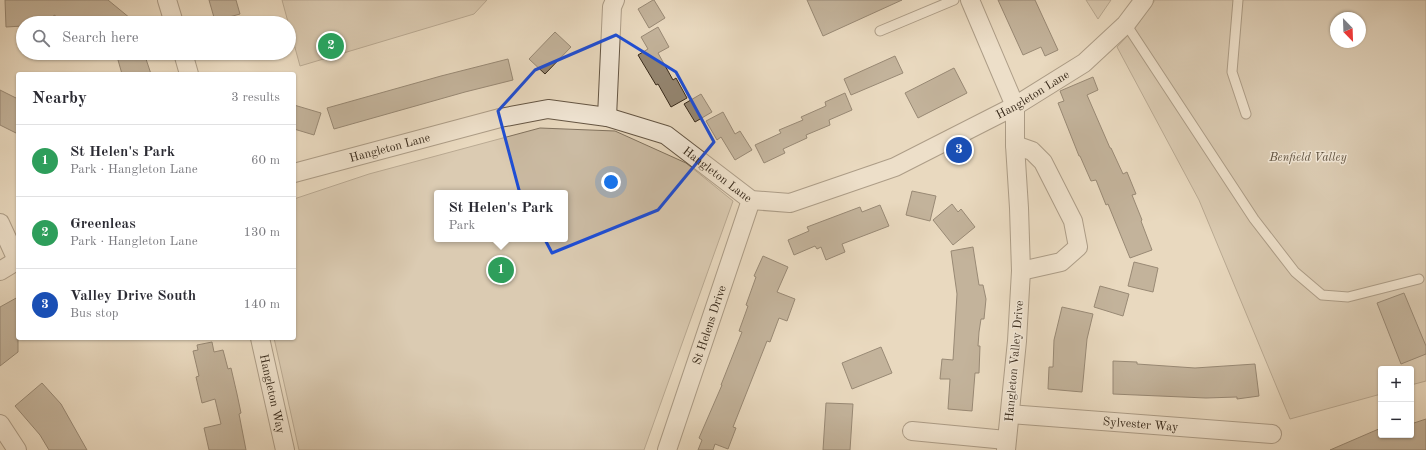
<!DOCTYPE html>
<html lang="en">
<head>
<meta charset="utf-8">
<style>
	body { margin:0; font-family:"Old Standard TT",serif; background:#f7f7f7; color:#2b2b33 }
	.controls { position:absolute; right:12px; bottom:12px; display:grid; overflow:hidden; border-radius:4px; box-shadow:0 1px 3px #0004 }
	.controls button { width:36px; height:36px; display:grid; place-items:center; padding:0; border:0; border-bottom:1px solid #e1e1e2; background:#fff; color:#2b2b33; font:20px sans-serif }
	.compass { position:absolute; left:1330px; top:12px; width:36px; height:36px; border-radius:50%; background:#fff; box-shadow:0 1px 3px #0004; rotate:157deg }
	.you { position:absolute; left:611px; top:182px; width:14px; height:14px; margin:-10px; border:3px solid #fff; border-radius:50%; background:#1a73e8; box-shadow:0 0 0 6px #1a73e833 }
	.badge { display:grid; place-items:center; width:26px; height:26px; border-radius:50%; background:#1a73e8; color:#fff; font-size:13px; font-weight:700 }
	.pin { position:absolute; translate:-50% -50%; border:2px solid #fff; box-shadow:0 1px 4px #0006 }
	.popup { position:absolute; left:434px; top:190px; width:134px; height:52px; box-sizing:border-box; display:grid; place-content:center; border-radius:4px; background:#fff; filter:drop-shadow(0 1px 3px #0005); font-size:13px; white-space:nowrap; color:#7c7c81 }
	.popup b { font-size:15px; color:#2b2b33 }
	.popup::after { content:''; position:absolute; left:50%; top:100%; margin-left:-8px; border:8px solid transparent; border-top-color:#fff }
	.list { margin:0; padding:0; list-style:none }
	h2 { display:flex; justify-content:space-between; align-items:center; height:52px; margin:0; padding:0 16px; font-size:17px }
	h2 small { font-size:13px; font-weight:400; color:#7c7c81 }
	.list li { display:grid; grid-template-columns:26px 1fr auto; gap:12px; align-items:center; box-sizing:border-box; height:72px; padding:0 16px; border-top:1px solid #e1e1e2 }
	.list b { display:block; font-size:15px; white-space:nowrap }
	.list p { margin:0; font-size:13px; white-space:nowrap; color:#7c7c81 }
	.list em { font-size:13px; font-style:normal; color:#7c7c81 }
	.icon { flex:none; width:22px; height:22px; fill:none; stroke:currentColor; stroke-width:2; stroke-linecap:round; stroke-linejoin:round }
	.map { position:relative; flex:none; width:1426px; height:450px; overflow:hidden }
	.search { position:absolute; background:#fff; box-shadow:0 1px 3px #0004; left:16px; top:16px; width:280px; height:44px; display:flex; align-items:center; gap:10px; box-sizing:border-box; padding:0 14px; border-radius:22px; color:#7c7c81; font-size:15px }
	.panel { position:absolute; background:#fff; box-shadow:0 1px 3px #0004; left:16px; top:72px; width:280px; height:268px; border-radius:4px }
	.map>svg:first-child { display:block }
</style>
</head>
<body>
<div class="map">
<svg width="1426" height="450" viewBox="0 0 1426 450">
	<rect width="100%" height="100%" fill="#e9d9bf"/>
	<filter id="stains"><feTurbulence type="fractalNoise" baseFrequency=".005" numOctaves="4"/><feColorMatrix values="0 0 0 0 .2 0 0 0 0 .09 0 0 0 0 .02 0 0 0 .5 -.17"/></filter>
	<radialGradient id="worn" r=".72"><stop offset=".6" stop-color="#630" stop-opacity="0"/><stop offset="1" stop-color="#630" stop-opacity=".3"/></radialGradient>
	<!-- green -->
	<path fill="#cbbba3" stroke="#81725e" fill-rule="evenodd" d="M282,0H487L474,14L300,66Z
		M1086,0H1111L1098,19Z
		M1155,0H1426V381L1411,385V369H1381V394L1290,419L1199,200L1117,47L1138,24ZM1336,18H1360V42H1336Z
		M540,128L615,131L686,163L733,201L644,450H299L274,338H294V199L369,174ZM437,193H565V239H437Z"/>
	<!-- building -->
	<path fill="#948570" stroke="#37291a" d="M5,0H108L136,23H67L54,15L51,23H23V26L6,27Z
		M209,0H236L240,14L215,21Z
		M653,0H654L665,18L649,28L638,9Z
		M807,0H902L823,36Z
		M998,0H1035L1058,50L1045,56L1041,47L1023,55Z
		M658,27L669,47L658,53L673,80L676,78L687,98L671,107L658,84L656,85L638,55L648,49L641,37Z
		M555,32L571,47L545,74L529,59Z
		M116,53H144L151,74H122Z
		M895,56L903,73L851,95L844,79Z
		M508,59L513,80L465,92L334,129L327,108L441,76Z
		M954,68L967,93L918,118L905,93Z
		M1093,77L1098,90L1087,95L1110,148H1111L1123,174L1127,172L1136,194L1132,195L1142,220L1141,221L1152,250L1130,258L1108,204L1106,205L1096,180L1091,181L1080,156H1079L1058,103L1064,101L1060,91Z
		M0,90L18,99V134L0,125Z
		M845,93L852,110L829,120L830,125L806,135L807,138L783,149L785,153L764,163L755,145L781,133L779,130L803,120L801,117L826,106L825,102Z
		M701,94L712,112L695,122L684,104Z
		M294,105L321,113L314,135L294,129Z
		M723,112L735,134L740,131L752,150L735,160L721,137L717,140L706,121Z
		M912,191L936,196L930,221L906,215Z
		M952,204L958,212L961,209L975,227L953,245L933,220Z
		M880,205L889,226L842,244L845,252L826,260L821,247L817,249L815,246L794,255L788,240L809,231L807,227L860,207L862,212Z
		M973,247L979,285H983L986,299L984,319H981L979,332L978,346H980L979,373H975L972,411L948,409L950,379H940L942,359L953,360L957,294L951,251Z
		M763,256L788,267L777,292L795,299L787,321L779,318L770,342L767,341L733,427L736,428L728,449L715,444L713,450H698L702,440L699,438L722,385H721L742,332L739,331L748,306L746,305L756,277L754,276Z
		M1134,262L1158,268L1153,292L1128,286Z
		M1100,286L1129,294L1123,316L1094,307Z
		M1404,293L1426,346V354L1401,364L1377,303Z
		M18,297V352L0,366V307Z
		M1062,307L1093,314L1087,339L1082,392L1048,389L1049,367H1053L1054,340Z
		M212,342L214,352L223,350L228,369L231,368L237,394L241,413L239,414L246,450H209L204,428L221,424L215,399L202,403L196,377L199,376L193,351L198,350L197,345Z
		M881,347L892,373L852,389L842,363Z
		M1113,361L1137,362V364L1195,368L1255,364L1259,396L1237,399V397L1206,398L1113,394Z
		M42,383L61,404L87,450H49L40,435L15,406Z
		M826,403L853,404L850,450H823Z
		M1426,419V450H1330L1381,428V435H1411V424Z"/>
	<g fill="none" stroke-linecap="round" stroke-linejoin="round">
		<!-- lane casing -->
		<g stroke="#645543" stroke-width="11">
			<path id="lane" d="M1238,0L1232,72L1246,114
				M1126,24L1254,219L1295,272L1322,295L1348,297L1419,279
				M880,31L954,0"/>
		</g>
		<!-- street casing -->
		<g stroke="#645543" stroke-width="20">
			<g id="street">
				<path d="M167,0L174,23"/>
				<path d="M970,0L1015,106V145L1019,208L1021,271L1017,341L1006,450"/>
				<path d="M183,53L189,74"/>
				<path d="M607,117L612,7L615,0"/>
				<path d="M1015,145L1032,151L1043,162L1073,221L1078,247L1061,262L1021,271"/>
				<path id="s1" d="M294,173L500,118L548,109L607,117L666,135L751,200L790,203L895,167L1015,106L1084,63L1126,24L1144,0"/>
				<path d="M0,223L17,260"/>
				<path d="M0,271L18,260"/>
				<path id="s2" d="M260,338L285,450"/>
				<path id="s3" d="M1010,414L1272,434"/>
				<path d="M0,424L17,450"/>
				<path d="M912,431L1006,440"/>
				<path id="s4" d="M667,450L751,200"/>
			</g>
		</g>
		<!-- lane -->
		<use href="#lane" stroke="#f1e6d5" stroke-width="9"/>
		<!-- street -->
		<use href="#street" stroke="#f1e6d5" stroke-width="18"/>
	</g>
	<!-- marked area -->
	<path d="M0 0H1426V450H0ZM616,35L676,72L714,142L658,210L552,253L519,190L498,111L535,70Z" fill="#e9d9bf" fill-opacity=".55" fill-rule="evenodd"/>
	<path fill="none" stroke="#1d4ed8" stroke-width="3" stroke-linejoin="round" d="M616,35L676,72L714,142L658,210L552,253L519,190L498,111L535,70Z"/>
	<g text-anchor="middle" stroke-width="3" stroke-linejoin="round" paint-order="stroke">
		<!-- street labels -->
		<g font-size="12" fill="#37291a" stroke="#f1e6d5">
			<text dy="4" stroke="none"><textPath href="#s1" startOffset="796">Hangleton Lane</textPath></text>
			<text dy="4" stroke="none"><textPath href="#s1" startOffset="99">Hangleton Lane</textPath></text>
			<text dy="4" stroke="none"><textPath href="#s1" startOffset="448">Hangleton Lane</textPath></text>
			<text dy="4" stroke="none"><textPath href="#s4" startOffset="132">St Helens Drive</textPath></text>
			<text transform="translate(1014 361) rotate(-85)" y="4">Hangleton Valley Drive</text>
			<text dy="4" stroke="none"><textPath href="#s2" startOffset="57">Hangleton Way</textPath></text>
			<text dy="4" stroke="none"><textPath href="#s3" startOffset="131">Sylvester Way</textPath></text>
		</g>
		<!-- park labels -->
		<g font-size="12" font-style="italic" fill="#5c4e3c" stroke="#f1e6d5">
			<text x="1308" y="161">Benfield Valley</text>
		</g>
	</g>
	<rect width="100%" height="100%" filter="url(#stains)"/>
	<rect width="100%" height="100%" fill="url(#worn)"/>
</svg>
<div class="controls">
<button>+</button>
<button>−</button>
</div>
<svg class="compass" viewBox="-18 -18 36 36"><path d="M0-13l5 13h-10z" fill="#e53935"/><path d="M0 13l5-13h-10z" fill="#7c7c81"/></svg>
<div class="you"></div>
<div class="pin badge" style="left:501px;top:270px;background:#2e9e5b">1</div>
<div class="popup"><b>St Helen's Park</b>Park</div>
<div class="pin badge" style="left:331px;top:46px;background:#2e9e5b">2</div>
<div class="pin badge" style="left:959px;top:150px;background:#1a4fb4">3</div>
<div class="search"><svg class="icon" aria-label="search" viewBox="0 0 24 24"><circle cx="10" cy="10" r="6"/><path d="M15 15l6 6"/></svg>Search here</div>
<section class="panel">
<h2>Nearby<small>3 results</small></h2>
<ul class="list">
<li><span class="badge" style="background:#2e9e5b">1</span><div><b>St Helen's Park</b><p>Park · Hangleton Lane</p></div><em>60 m</em></li>
<li><span class="badge" style="background:#2e9e5b">2</span><div><b>Greenleas</b><p>Park · Hangleton Lane</p></div><em>130 m</em></li>
<li><span class="badge" style="background:#1a4fb4">3</span><div><b>Valley Drive South</b><p>Bus stop</p></div><em>140 m</em></li>
</ul>
</section>
</div>
</body>
</html>
